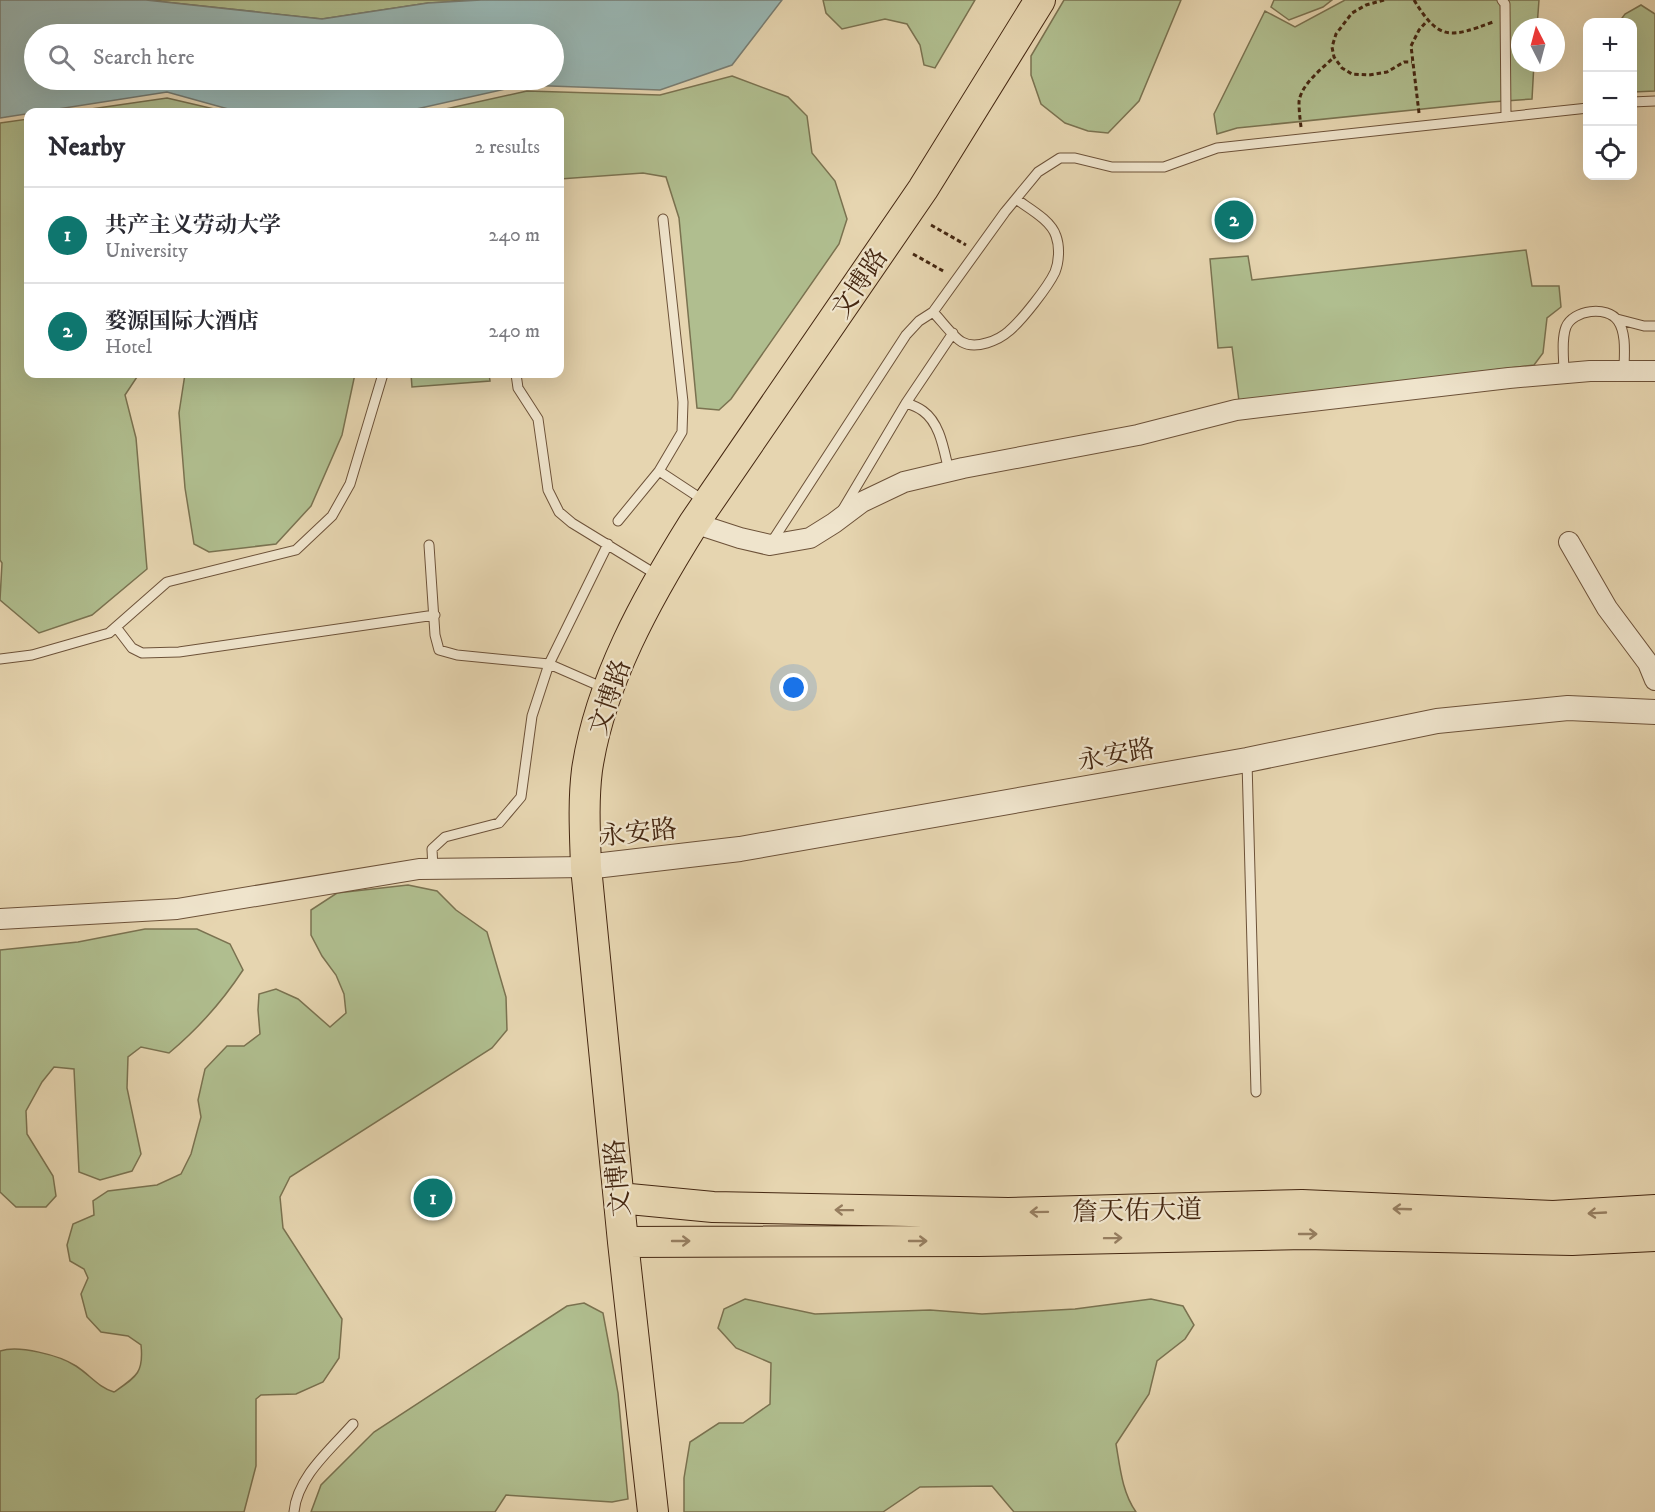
<!DOCTYPE html>
<html lang="en">
<head>
<meta charset="utf-8">
<style>
	body { margin:0; font-family:"IM FELL DW Pica","Noto Serif SC",serif; background:#f7f7f7; color:#2b2b33 }
	.controls { position:absolute; right:18px; top:18px; display:grid; overflow:hidden; border-radius:12px; box-shadow:0 6px 24px #0002 }
	.controls button { width:54px; height:54px; display:grid; place-items:center; padding:0; border:0; border-bottom:2px solid #e1e1e2; background:#fff; color:#2b2b33; font:30px sans-serif }
	.compass { position:absolute; left:1511px; top:18px; width:54px; height:54px; border-radius:50%; background:#fff; box-shadow:0 6px 24px #0002; rotate:354deg }
	.you { position:absolute; left:794px; top:688px; width:21px; height:21px; margin:-15px; border:4px solid #fff; border-radius:50%; background:#1a73e8; box-shadow:0 0 0 9px #1a73e833 }
	.badge { display:grid; place-items:center; width:39px; height:39px; border-radius:50%; background:#0f766e; color:#fff; font-size:20px; font-weight:700 }
	.pin { position:absolute; translate:-50% -50%; border:3px solid #fff; box-shadow:0 2px 6px #0006 }
	.list { margin:0; padding:0; list-style:none }
	h2 { display:flex; justify-content:space-between; align-items:center; height:78px; margin:0; padding:0 24px; font-size:26px }
	h2 small { font-size:20px; font-weight:400; color:#7c7c81 }
	.list li { display:grid; grid-template-columns:39px 1fr auto; gap:18px; align-items:center; box-sizing:border-box; height:96px; padding:0 24px; border-top:2px solid #e1e1e2 }
	.list b { display:block; font-size:22px; white-space:nowrap }
	.list p { margin:0; font-size:20px; white-space:nowrap; color:#7c7c81 }
	.list em { font-size:20px; font-style:normal; color:#7c7c81 }
	.icon { flex:none; width:33px; height:33px; fill:none; stroke:currentColor; stroke-width:2; stroke-linecap:round; stroke-linejoin:round }
	.map { position:relative; flex:none; width:1655px; height:1512px; overflow:hidden }
	.search { position:absolute; background:#fff; box-shadow:0 6px 24px #0002; left:24px; top:24px; width:540px; height:66px; display:flex; align-items:center; gap:15px; box-sizing:border-box; padding:0 21px; border-radius:33px; color:#7c7c81; font-size:22px }
	.panel { position:absolute; background:#fff; box-shadow:0 6px 24px #0002; left:24px; top:108px; width:540px; height:270px; border-radius:12px }
	.map>svg:first-child { display:block }
</style>
</head>
<body>
<div class="map">
<svg width="1655" height="1512" viewBox="0 0 1655 1512">
	<rect width="100%" height="100%" fill="#e6d5b0"/>
	<filter id="stains"><feTurbulence type="fractalNoise" baseFrequency=".00333" numOctaves="4"/><feColorMatrix values="0 0 0 0 .2 0 0 0 0 .09 0 0 0 0 .02 0 0 0 .5 -.17"/></filter>
	<radialGradient id="worn" r=".72"><stop offset=".6" stop-color="#630" stop-opacity="0"/><stop offset="1" stop-color="#630" stop-opacity=".3"/></radialGradient>
	<!-- green -->
	<path fill="#b0be8f" stroke="#7a7250" stroke-width="1.5" d="M146,0H481L428,3L322,19Z
		M823,0H975L935,68L924,65L920,45L907,24L885,19L842,29L826,13Z
		M1064,0H1181L1139,101L1108,133L1088,131L1065,123L1041,104L1031,75V56Z
		M1274,0H1332L1323,7L1289,20L1271,7Z
		M1345,0H1539L1537,27H1520V63H1534L1532,99L1491,102L1237,128L1217,134L1214,114L1265,11L1295,27Z
		M1641,5L1655,14V91L1633,92L1632,22H1619L1625,14Z
		M732,76L788,97L807,116L812,153L835,181L847,219L839,244L731,399L719,410L697,408L679,218L666,177L643,173L560,179V112H432L527,91L660,95Z
		M167,98L227,112H70Z
		M28,119V374H139L125,395L136,438L147,569L92,615L39,633L0,600L2,563L0,560V123Z
		M1526,250L1532,286H1559L1561,307L1547,318L1543,353L1534,365L1239,401L1232,347L1218,348L1210,259L1248,256L1252,280Z
		M185,374H355L342,435L311,506L276,544L209,552L194,544L185,488L179,413Z
		M411,374H489L490,381L412,387Z
		M408,885L437,891L456,910L487,932L506,997L507,1030L492,1048L290,1177L280,1197L283,1228L342,1319L339,1358L323,1382L296,1394L261,1395L256,1399V1466L244,1512H0V1351C19,1345 59,1355 76,1366C90,1375 98,1387 114,1392C136,1377 144,1373 141,1345L128,1336L101,1332L87,1317L81,1294L88,1278L84,1269L70,1261L67,1245L73,1224L94,1215L93,1201L108,1191L157,1185L181,1174L191,1154L201,1117L198,1100L205,1069L227,1046H244L260,1034L258,1010L259,994L276,989L298,999L330,1027L346,1013L344,994L336,975L322,956L311,935V910L337,893Z
		M145,929H197L230,944L243,970C222,1002 199,1028 169,1053L141,1047L128,1057L127,1088L141,1154L132,1171L100,1180L79,1172L74,1069L54,1067L42,1082L26,1111L27,1134L53,1176L56,1196L46,1207H16L0,1192V950L78,942Z
		M745,1299L815,1314L930,1310L982,1314L1075,1309L1151,1299L1183,1306L1194,1325L1185,1339L1157,1361L1149,1394L1116,1444C1120,1467 1122,1492 1136,1512H1014L992,1486L920,1487L883,1512H684V1478L690,1442L719,1423H743L770,1404L771,1363L736,1348L718,1328L724,1309Z
		M584,1303L603,1313L618,1393L628,1499L612,1502L506,1495L495,1512H311L321,1485L374,1432L567,1306Z"/>
	<!-- water -->
	<path fill="#99b7b4" stroke="#777d73" stroke-width="1.5" fill-rule="evenodd" d="M0,0H146L322,19L428,3L481,0H782L732,65L660,90L523,85L403,112H239L167,92L0,118ZM34,34H554V80H34Z"/>
	<g fill="none" stroke-linecap="round" stroke-linejoin="round">
		<!-- service casing -->
		<g stroke="#6d5239" stroke-width="11">
			<path id="service" d="M1502,0L1505,4L1506,117
				M1632,102L1655,101
				M933,312C941,320 953,337 962,342C976,350 999,340 1009,331C1022,320 1048,287 1055,272C1059,262 1060,247 1056,236C1051,220 1028,208 1016,199
				M1617,319L1644,326H1655
				M1564,373C1564,359 1561,340 1566,327C1573,310 1607,305 1618,321C1627,334 1624,356 1624,371
				M516,374L518,388L538,419L548,490L559,512L572,523L657,575
				M906,403C912,405 919,408 923,411C941,424 944,452 949,471
				M659,471L703,500
				M843,509L906,403L953,333
				M618,521L659,471L682,432L683,402L663,219
				M771,543L906,335L919,321L933,312L1005,212L1038,172L1060,158H1075L1112,167H1164L1217,148L1588,108
				M429,545L435,635L439,650L457,655L549,664L604,688
				M116,627L132,648L142,653L179,652L435,615
				M0,659L32,655L109,633L167,582L296,550L332,516L350,484L383,374
				M1247,762L1256,1092
				M433,869L432,849L445,837L499,823L521,797L532,716L549,664L608,544
				M294,1512C297,1477 331,1449 353,1424"/>
		</g>
		<!-- minor casing -->
		<g stroke="#6d5239" stroke-width="22">
			<path id="minor" d="M694,523L740,538L770,545L810,538L834,523L862,502L904,482L963,468L1138,435L1236,410L1509,378L1590,371H1655
				M1569,542L1607,608L1648,663L1655,680
				M0,919L177,909L419,869L586,867"/>
		</g>
		<!-- tertiary casing -->
		<g stroke="#6d5239" stroke-width="26">
			<path id="tertiary" d="M586,867L740,849L1247,760L1437,721L1568,708L1655,712"/>
		</g>
		<!-- primary casing -->
		<g stroke="#452711" stroke-width="32">
			<path id="primary" d="M619,1198L713,1207L1008,1213L1302,1205L1553,1216L1655,1210
				M623,1242L978,1241L1305,1234L1572,1240L1655,1236
				M653,1512L623,1242L586,867C585,835 583,802 587,770C600,682 647,598 694,523L923,189L1040,0"/>
		</g>
		<!-- path -->
		<path stroke="#452711" stroke-width="3" stroke-dasharray="4.5 3" stroke-linecap="butt" d="M1384,0L1366,5L1352,13L1336,34L1332,47L1334,57L1342,68L1352,74L1369,75L1387,72L1404,62H1412
			M1414,0C1439,41 1450,38 1493,22
			M1419,113L1411,46L1419,30L1427,21
			M1301,127C1300,119 1299,110 1299,102C1301,84 1322,69 1334,57
			M931,225L966,245
			M913,254L945,272"/>
		<!-- service -->
		<use href="#service" stroke="#efe4cc" stroke-width="9"/>
		<!-- minor -->
		<use href="#minor" stroke="#efe4cc" stroke-width="20"/>
		<!-- tertiary -->
		<use href="#tertiary" stroke="#efe4cc" stroke-width="24"/>
		<!-- primary -->
		<use href="#primary" stroke="#e6d5b0" stroke-width="30"/>
	</g>
	<!-- one-way arrows -->
	<defs><path id="oneway-shaft" d="M-6 0H5M1.5-3L5.5 0L1.5 3" fill="none" stroke-width="1.6" stroke-linecap="round" stroke-linejoin="round" transform="scale(1.5)"/></defs>
	<g stroke="#967e60">
		<use href="#oneway-shaft" transform="translate(1402 1209) rotate(-178)"/>
		<use href="#oneway-shaft" transform="translate(844 1210) rotate(-179)"/>
		<use href="#oneway-shaft" transform="translate(1039 1212) rotate(179)"/>
		<use href="#oneway-shaft" transform="translate(1597 1213) rotate(177)"/>
		<use href="#oneway-shaft" transform="translate(1308 1234)"/>
		<use href="#oneway-shaft" transform="translate(1113 1238) rotate(-1)"/>
		<use href="#oneway-shaft" transform="translate(681 1241)"/>
		<use href="#oneway-shaft" transform="translate(918 1241)"/>
	</g>
	<g text-anchor="middle" stroke-width="4.5" stroke-linejoin="round" paint-order="stroke">
		<!-- street labels -->
		<g font-size="26" fill="#452711" stroke="#efe4cc">
			<text transform="translate(859 283) rotate(-56)" y="9">文博路</text>
			<text transform="translate(609 697) rotate(-71)" y="9">文博路</text>
			<text transform="translate(1116 754) rotate(-10)" y="9">永安路</text>
			<text transform="translate(638 832) rotate(-6)" y="9">永安路</text>
			<text transform="translate(617 1178) rotate(-95)" y="9">文博路</text>
			<text transform="translate(1137 1210) rotate(-1)" y="9">詹天佑大道</text>
		</g>
	</g>
	<rect width="100%" height="100%" filter="url(#stains)"/>
	<rect width="100%" height="100%" fill="url(#worn)"/>
</svg>
<div class="controls">
<button>+</button>
<button>−</button>
<button><svg class="icon" aria-label="locate" viewBox="0 0 24 24"><circle cx="12" cy="12" r="6"/><path d="M12 2v4M12 18v4M2 12h4M18 12h4"/></svg></button>
</div>
<svg class="compass" viewBox="-18 -18 36 36"><path d="M0-13l5 13h-10z" fill="#e53935"/><path d="M0 13l5-13h-10z" fill="#7c7c81"/></svg>
<div class="you"></div>
<div class="pin badge" style="left:433px;top:1198px">1</div>
<div class="pin badge" style="left:1234px;top:220px">2</div>
<div class="search"><svg class="icon" aria-label="search" viewBox="0 0 24 24"><circle cx="10" cy="10" r="6"/><path d="M15 15l6 6"/></svg>Search here</div>
<section class="panel">
<h2>Nearby<small>2 results</small></h2>
<ul class="list">
<li><span class="badge">1</span><div><b>共产主义劳动大学</b><p>University</p></div><em>240 m</em></li>
<li><span class="badge">2</span><div><b>婺源国际大酒店</b><p>Hotel</p></div><em>240 m</em></li>
</ul>
</section>
</div>
</body>
</html>
